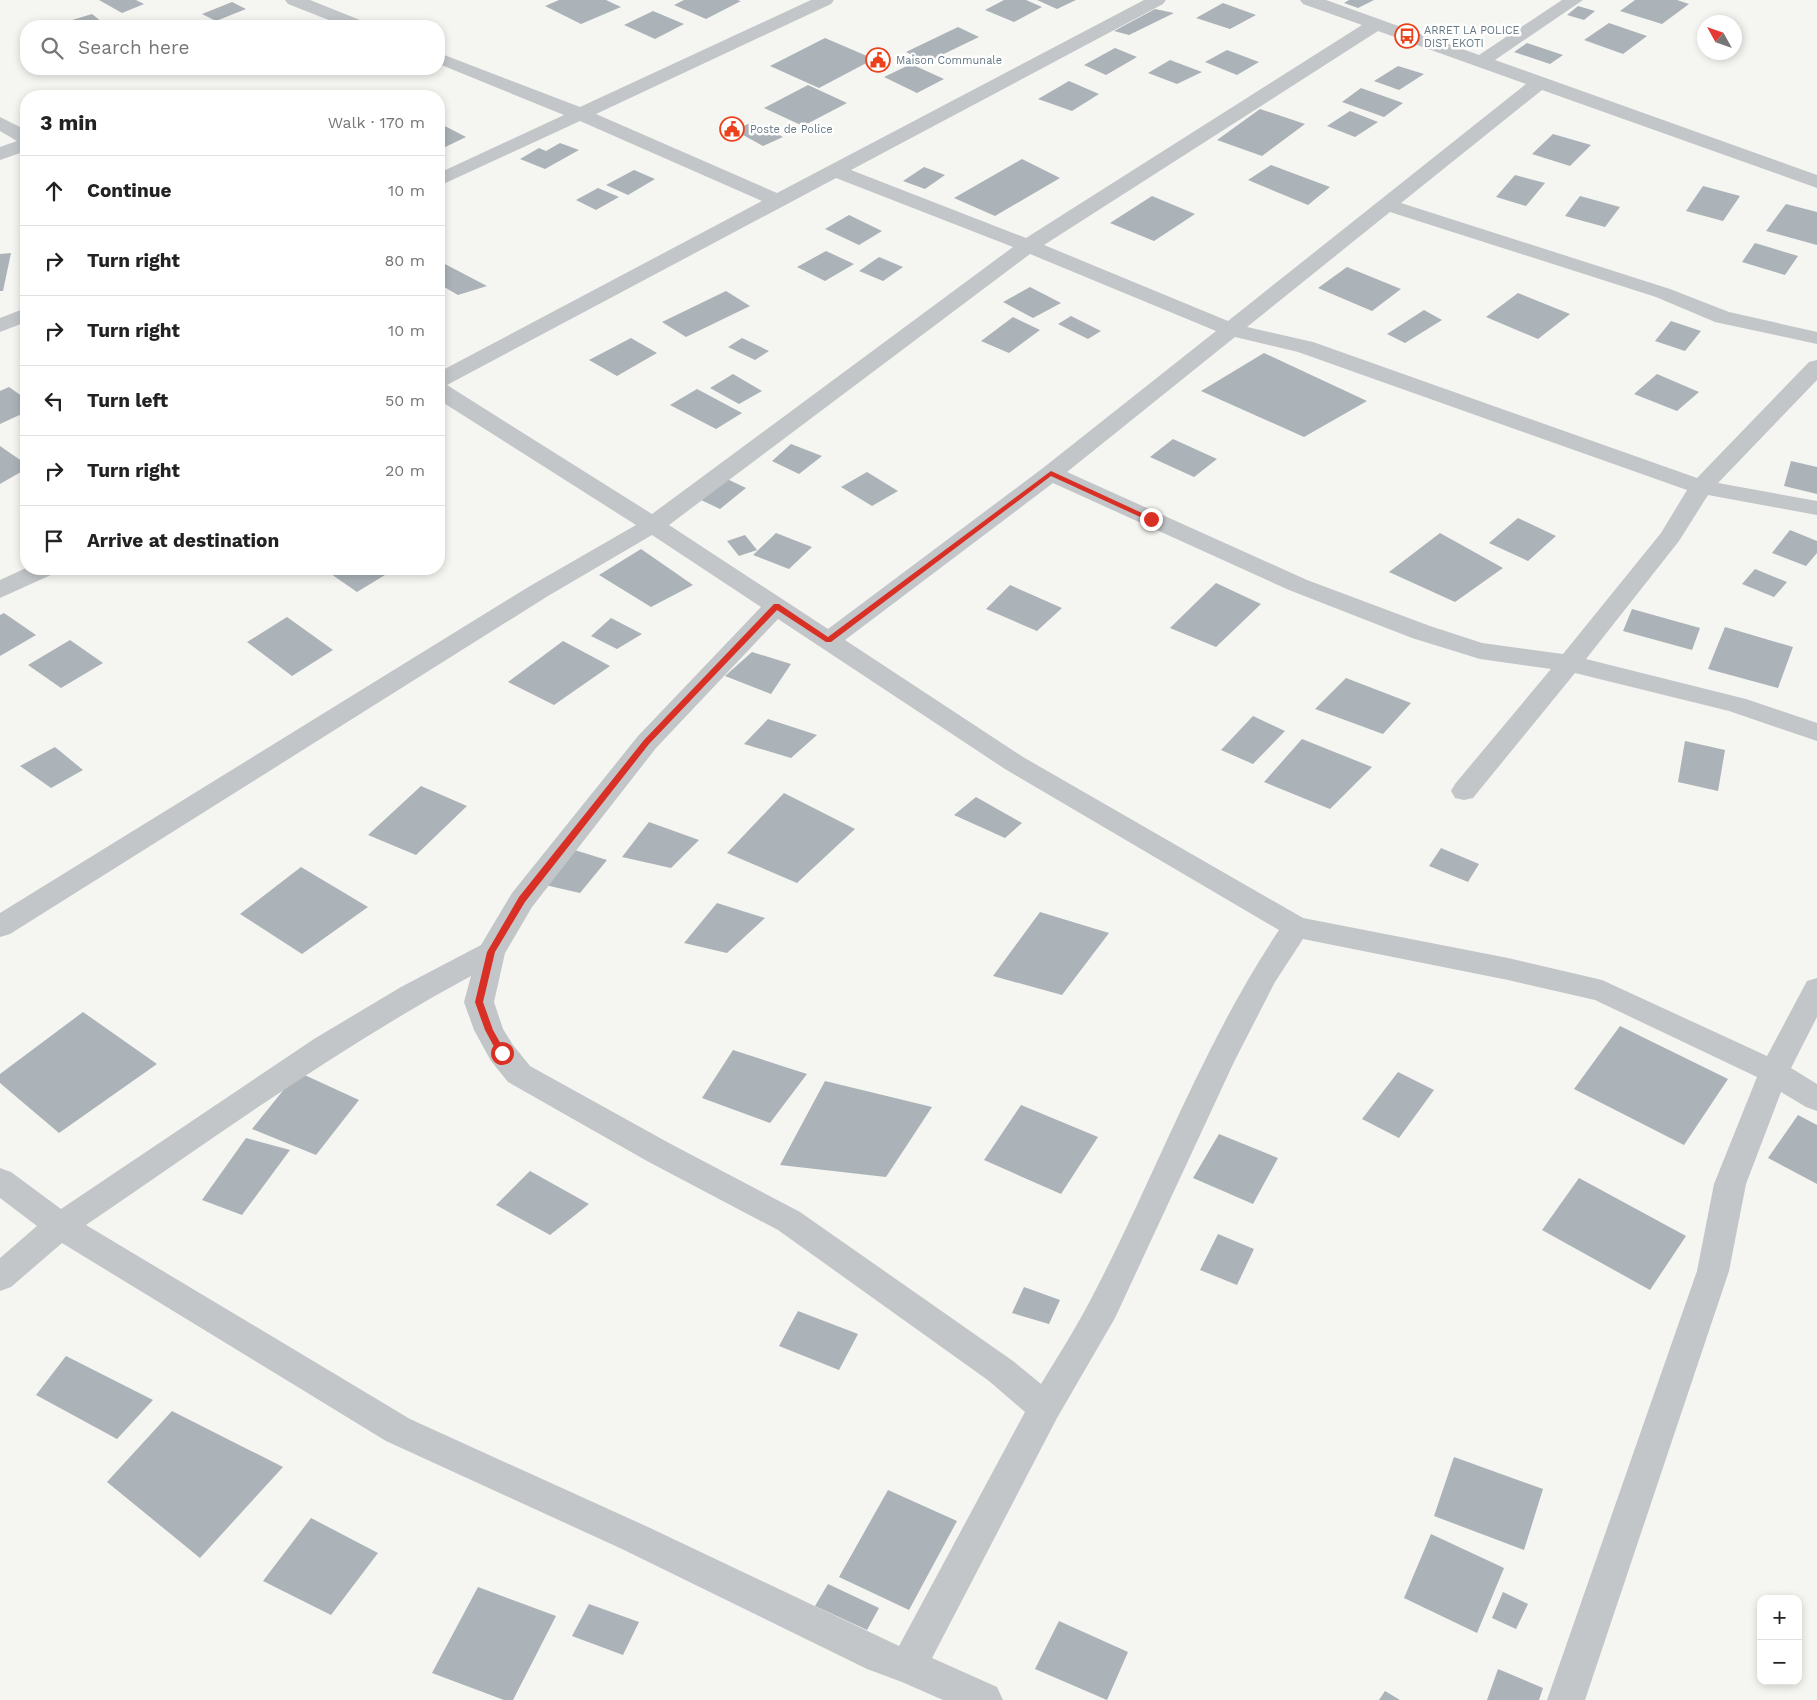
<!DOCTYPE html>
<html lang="en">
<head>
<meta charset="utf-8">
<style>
	body { margin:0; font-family:"Work Sans",sans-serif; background:#f2f2f2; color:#222 }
	.controls { position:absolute; right:15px; bottom:15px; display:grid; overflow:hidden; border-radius:10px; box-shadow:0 2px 8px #0003 }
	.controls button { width:45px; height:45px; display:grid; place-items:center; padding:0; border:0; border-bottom:1px solid #e0e0e0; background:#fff; color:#222; font:25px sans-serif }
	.compass { position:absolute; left:1697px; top:15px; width:45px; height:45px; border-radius:50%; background:#fff; box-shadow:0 2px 8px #0003; rotate:310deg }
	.stop { position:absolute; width:15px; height:15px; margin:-11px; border:4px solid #d93025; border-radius:50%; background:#fff }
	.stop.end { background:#d93025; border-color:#fff; box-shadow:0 1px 5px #0008 }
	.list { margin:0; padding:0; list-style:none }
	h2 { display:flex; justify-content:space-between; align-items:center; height:65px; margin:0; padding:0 20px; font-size:21px }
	h2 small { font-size:16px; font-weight:400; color:#767676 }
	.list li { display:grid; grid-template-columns:32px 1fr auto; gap:15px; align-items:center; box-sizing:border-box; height:70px; padding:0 20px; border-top:1px solid #e0e0e0 }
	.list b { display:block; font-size:19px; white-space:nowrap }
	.list em { font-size:16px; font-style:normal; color:#767676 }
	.icon { flex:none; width:28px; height:28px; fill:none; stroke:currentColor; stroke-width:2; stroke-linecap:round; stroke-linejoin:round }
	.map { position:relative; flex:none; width:1817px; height:1700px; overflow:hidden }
	.search { position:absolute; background:#fff; box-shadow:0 2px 8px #0003; left:20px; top:20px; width:425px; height:55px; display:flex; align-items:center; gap:12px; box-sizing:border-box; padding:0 18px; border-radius:20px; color:#767676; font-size:19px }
	.panel { position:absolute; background:#fff; box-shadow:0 2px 8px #0003; left:20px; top:90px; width:425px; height:485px; border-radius:20px }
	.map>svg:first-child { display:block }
</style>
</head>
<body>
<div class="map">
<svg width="1817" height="1700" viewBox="0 0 1817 1700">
	<rect width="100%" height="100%" fill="#f5f5f1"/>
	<!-- building -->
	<path fill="#abb3b8" d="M99,0H136L144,4L122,13Z
		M559,0H606L621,7L581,24L545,6Z
		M684,0H737L741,1L706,19L674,5Z
		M1004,0H1026L1042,7L1014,22L985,10Z
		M1037,0H1076L1057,9Z
		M1349,0H1374L1358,8L1344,3Z
		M1635,0H1677L1689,4L1662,24L1620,11Z
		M232,2L246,9L216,21L202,14Z
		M1223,3L1256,15L1230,29L1196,18Z
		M1578,6L1595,11L1584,20L1567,15Z
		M1155,9L1174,13L1129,35L1114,31Z
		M653,11L684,24L655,39L624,25Z
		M92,14L107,26L56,25Z
		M1609,23L1647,36L1623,54L1584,40Z
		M958,27L979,37L927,62L906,52Z
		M825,38L874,59L819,88L770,66Z
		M1527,43L1563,55L1550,64L1514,52Z
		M1115,48L1137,57L1106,75L1084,65Z
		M1227,50L1259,62L1237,75L1205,62Z
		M1170,60L1202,72L1177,84L1148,73Z
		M911,64L944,79L917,93L884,77Z
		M1398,66L1424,74L1399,90L1374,81Z
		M239,69H267L252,75Z
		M1069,81L1099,94L1072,111L1038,99Z
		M808,85L847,103L803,126L764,108Z
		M1361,88L1403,103L1384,117L1342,102Z
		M1260,109L1305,124L1262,156L1217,140Z
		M1350,111L1378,122L1355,137L1327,126Z
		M753,122L783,137L763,146L734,130Z
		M439,123L466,137L439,150Z
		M1553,134L1591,145L1570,166L1532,154Z
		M560,143L579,150L545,169L520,159L539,148L546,151Z
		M1022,159L1060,178L995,216L954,198Z
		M1271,165L1330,187L1308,205L1248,180Z
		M924,167L945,175L925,189L903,181Z
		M634,170L655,179L628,195L606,185Z
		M1515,175L1545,183L1526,206L1496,197Z
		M1703,186L1740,196L1723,221L1686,211Z
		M598,188L619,197L596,210L576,200Z
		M1152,196L1195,214L1154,241L1110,223Z
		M1580,196L1620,207L1605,227L1565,216Z
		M1786,204L1817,212V245L1766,231Z
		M849,215L882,231L859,245L825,229Z
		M1755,243L1798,256L1785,275L1742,262Z
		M826,251L854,264L825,281L797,267Z
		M11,253L3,291H0V254Z
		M879,257L903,267L883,281L859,271Z
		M443,263L487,286L458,295L439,284V266Z
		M1347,267L1401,289L1372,311L1318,288Z
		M1030,287L1061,303L1033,318L1003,302Z
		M726,291L750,306L686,337L662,322Z
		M1518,293L1570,314L1538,339L1486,317Z
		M1424,310L1442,320L1405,343L1387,334Z
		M1071,316L1101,331L1088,339L1058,324Z
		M1013,317L1040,330L1009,353L981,341Z
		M1671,321L1701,331L1685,351L1655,341Z
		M631,338L657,353L617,376L589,360Z
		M742,338L769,351L755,360L728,347Z
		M1264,353L1367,401L1304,437L1201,391Z
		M733,374L762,391L739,404L710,388Z
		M1657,374L1699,392L1677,411L1634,394Z
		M9,387L26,399V412L0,424V391Z
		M697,389L742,413L716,429L670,405Z
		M1173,439L1217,459L1194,477L1150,457Z
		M791,444L822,456L799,474L772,461Z
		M0,446L26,464V469L0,484Z
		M1791,461L1817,467V494L1784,486Z
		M867,472L898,491L872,506L841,487Z
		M725,478L746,488L720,509L699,499Z
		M1518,518L1556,536L1528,561L1489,543Z
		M1790,530L1817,541V553L1806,566L1772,553Z
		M776,533L812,547L789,569L753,555Z
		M1440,533L1503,568L1455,602L1389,572Z
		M745,535L757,550L739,556L727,541Z
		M641,549L693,585L651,607L599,575Z
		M339,569H374L385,575L357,592L331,574Z
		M1755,569L1787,582L1774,597L1742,584Z
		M1216,583L1261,604L1216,647L1170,628Z
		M1010,585L1062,608L1037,631L986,609Z
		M1632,609L1700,628L1692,650L1623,631Z
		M4,613L36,635L0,656V615Z
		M287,617L333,650L292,676L247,642Z
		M611,618L642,634L617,649L591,636Z
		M1725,627L1793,647L1778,688L1708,669Z
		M70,640L103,663L61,688L28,665Z
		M563,641L610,666L554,705L508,682Z
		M752,652L791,664L771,694L725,676Z
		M1346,678L1411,703L1383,734L1315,709Z
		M1253,716L1285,731L1253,764L1221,750Z
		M768,719L817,735L791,758L744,744Z
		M1302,739L1372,767L1330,809L1264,782Z
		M1685,741L1725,750L1718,791L1678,782Z
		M55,747L83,770L51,788L20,766Z
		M421,786L467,806L416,855L368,835Z
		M784,793L855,829L797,883L727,853Z
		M976,797L1022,823L1005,838L954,815Z
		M649,822L699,840L671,868L622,857Z
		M568,848L607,860L580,893L541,884Z
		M1441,848L1479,864L1468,882L1429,866Z
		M301,867L368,907L302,954L240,914Z
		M717,903L765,918L727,953L684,943Z
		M1040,912L1109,933L1062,995L993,976Z
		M83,1012L157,1064L59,1133L0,1083V1074Z
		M1620,1026L1728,1079L1684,1145L1574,1089Z
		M733,1050L807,1074L770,1123L702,1098Z
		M298,1072L359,1100L316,1155L252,1129Z
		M1398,1072L1434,1090L1399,1138L1362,1119Z
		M825,1081L932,1107L886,1177L780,1165Z
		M1021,1105L1098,1137L1061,1194L984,1160Z
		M1798,1115L1817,1125V1184L1768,1158Z
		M1219,1134L1278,1158L1253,1204L1193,1178Z
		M246,1138L290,1150L242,1215L202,1200Z
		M530,1171L589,1204L550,1235L496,1205Z
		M1579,1178L1686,1236L1650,1290L1542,1230Z
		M1218,1234L1254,1249L1237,1285L1200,1270Z
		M1024,1287L1060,1300L1049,1324L1012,1313Z
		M798,1311L858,1334L839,1370L779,1346Z
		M66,1356L153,1400L117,1439L36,1395Z
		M172,1411L283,1467L200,1558L107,1482Z
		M1454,1457L1543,1489L1524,1550L1434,1516Z
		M888,1490L957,1521L909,1610L839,1577Z
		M311,1518L378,1553L331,1615L263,1581Z
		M1431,1534L1504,1568L1477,1633L1404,1598Z
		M828,1584L879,1608L867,1630L815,1606Z
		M478,1587L556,1616L513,1700H504L432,1673Z
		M1503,1592L1528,1604L1516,1629L1492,1618Z
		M589,1604L639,1622L623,1655L572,1636Z
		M1059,1621L1128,1652L1107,1700L1035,1669Z
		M1498,1669L1543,1688L1539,1700H1487Z
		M1385,1691L1400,1700H1379Z"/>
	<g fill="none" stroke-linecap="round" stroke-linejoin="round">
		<!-- minor -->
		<path fill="#c2c6c9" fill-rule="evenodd" d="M285,0H310L365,22L368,26H344L288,4Z
			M811,0H834L831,4L596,114L777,193L1144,0H1166L1163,4L851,170L1026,238L1362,25L1303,4L1300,0H1326L1479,55L1562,0H1583L1495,60L1817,175V188L1542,90L1401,203L1670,289L1729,312L1817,332V344L1715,322L1656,297L1390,212L1247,327L1313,342L1697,478L1809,362L1817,360V380L1718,483L1817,501V515L1708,495L1679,541L1586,659L1746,699L1817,723V741L1729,711L1575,673L1473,798L1464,800L1455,798L1451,791L1455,784L1551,669L1480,659L1412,638L1289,590L1053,483L845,640L1023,757L1303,918L1508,958L1602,980L1767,1056L1807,981L1817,978V1017L1791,1068L1817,1084V1111L1806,1107L1781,1092L1746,1184L1729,1271L1585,1700H1547L1697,1271L1714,1184L1757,1077L1595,1000L1508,980L1303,939L1275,982L1234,1062L1115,1318L1057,1418L932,1658L997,1687L1003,1700H943L902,1682L867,1669L622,1549L386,1441L62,1243L11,1287L0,1291V1258L37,1226L0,1198V1168L11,1172L61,1209L314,1039L401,987L481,945L512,893L638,736L761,607L652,535L548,596L10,934L0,937V913L530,586L636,525L439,400V372L762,201L580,121L439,186V173L564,115L439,64V53L580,107ZM1378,31L1526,84L1228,321L1044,245ZM836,178L1013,247L652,514L447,385ZM1030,254L1216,331L1043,468L828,629L669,525ZM1235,337L1298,352L1687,490L1661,533L1563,654L1482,643L1430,626L1307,580L1067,472ZM778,619L1005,769L1279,930C1202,1045 1155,1177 1091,1299C1076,1328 1058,1356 1041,1384L1013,1361L800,1212L669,1143L530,1066L513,1045L503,1029L494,1002L505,953L532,907L656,748ZM471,976L464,1002L474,1030L491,1061L508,1082L647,1161L778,1230L989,1381L1025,1412L899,1646L648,1527L410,1419L86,1225C212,1139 336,1049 471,976Z
			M0,117L26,130V151L0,160V147L17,141L0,131Z
			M26,308V322L0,332V318Z
			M26,568L56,569L53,574L0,598V580Z"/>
	</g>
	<!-- route -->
	<path fill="#d93025" d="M1051,471L1155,519L1149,521L1051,476L831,642H826L777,610L649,744L525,902L495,952L483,1002L493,1030L506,1053L505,1056H499L485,1030L475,1002L487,952L519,897L644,740L774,604H779L828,637Z"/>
	<!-- icons -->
	<defs>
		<g id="bus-ring" transform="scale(1.25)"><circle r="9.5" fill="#fff" stroke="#eb421b" stroke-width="1.5"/><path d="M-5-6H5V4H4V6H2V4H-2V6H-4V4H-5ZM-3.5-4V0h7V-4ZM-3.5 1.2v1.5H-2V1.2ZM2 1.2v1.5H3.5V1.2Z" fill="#eb421b"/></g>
		<g id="civic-ring" transform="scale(1.25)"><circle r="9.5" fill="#fff" stroke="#eb421b" stroke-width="1.5"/><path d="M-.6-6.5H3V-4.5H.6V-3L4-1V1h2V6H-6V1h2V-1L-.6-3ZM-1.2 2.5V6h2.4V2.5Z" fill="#eb421b"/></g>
	</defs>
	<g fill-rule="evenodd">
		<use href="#bus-ring" x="1407" y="36"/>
		<use href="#civic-ring" x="878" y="60"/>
		<use href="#civic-ring" x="732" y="129"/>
	</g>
	<g text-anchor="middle" stroke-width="5" stroke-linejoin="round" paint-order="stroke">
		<!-- far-poi labels -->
		<g font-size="11" fill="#627683" stroke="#fff" text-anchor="start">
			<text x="1424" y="34">ARRET LA POLICE<tspan x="1424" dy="13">DIST EKOTI</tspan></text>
			<text x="896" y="64">Maison Communale</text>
			<text x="750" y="133">Poste de Police</text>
		</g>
	</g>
</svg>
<div class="controls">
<button>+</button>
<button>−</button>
</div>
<svg class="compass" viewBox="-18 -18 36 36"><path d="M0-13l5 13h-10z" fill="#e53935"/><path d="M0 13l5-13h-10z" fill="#767676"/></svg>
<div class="stop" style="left:502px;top:1053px"></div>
<div class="stop end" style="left:1151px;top:519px"></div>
<div class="search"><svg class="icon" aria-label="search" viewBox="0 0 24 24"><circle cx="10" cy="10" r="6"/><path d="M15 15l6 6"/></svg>Search here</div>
<section class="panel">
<h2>3 min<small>Walk · 170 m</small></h2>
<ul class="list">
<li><svg class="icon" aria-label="ahead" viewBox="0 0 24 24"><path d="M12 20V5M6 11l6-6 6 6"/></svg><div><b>Continue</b></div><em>10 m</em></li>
<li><svg class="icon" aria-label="right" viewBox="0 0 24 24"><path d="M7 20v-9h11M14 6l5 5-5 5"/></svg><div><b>Turn right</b></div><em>80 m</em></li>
<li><svg class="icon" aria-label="right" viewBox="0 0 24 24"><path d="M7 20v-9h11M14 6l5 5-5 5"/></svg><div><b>Turn right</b></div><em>10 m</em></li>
<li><svg class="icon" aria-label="left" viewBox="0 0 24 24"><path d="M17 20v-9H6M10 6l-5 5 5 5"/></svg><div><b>Turn left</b></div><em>50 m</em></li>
<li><svg class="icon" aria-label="right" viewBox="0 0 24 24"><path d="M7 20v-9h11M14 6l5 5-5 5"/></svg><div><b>Turn right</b></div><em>20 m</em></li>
<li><svg class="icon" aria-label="arrive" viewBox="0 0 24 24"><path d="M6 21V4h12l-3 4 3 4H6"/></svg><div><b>Arrive at destination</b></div></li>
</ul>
</section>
</div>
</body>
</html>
